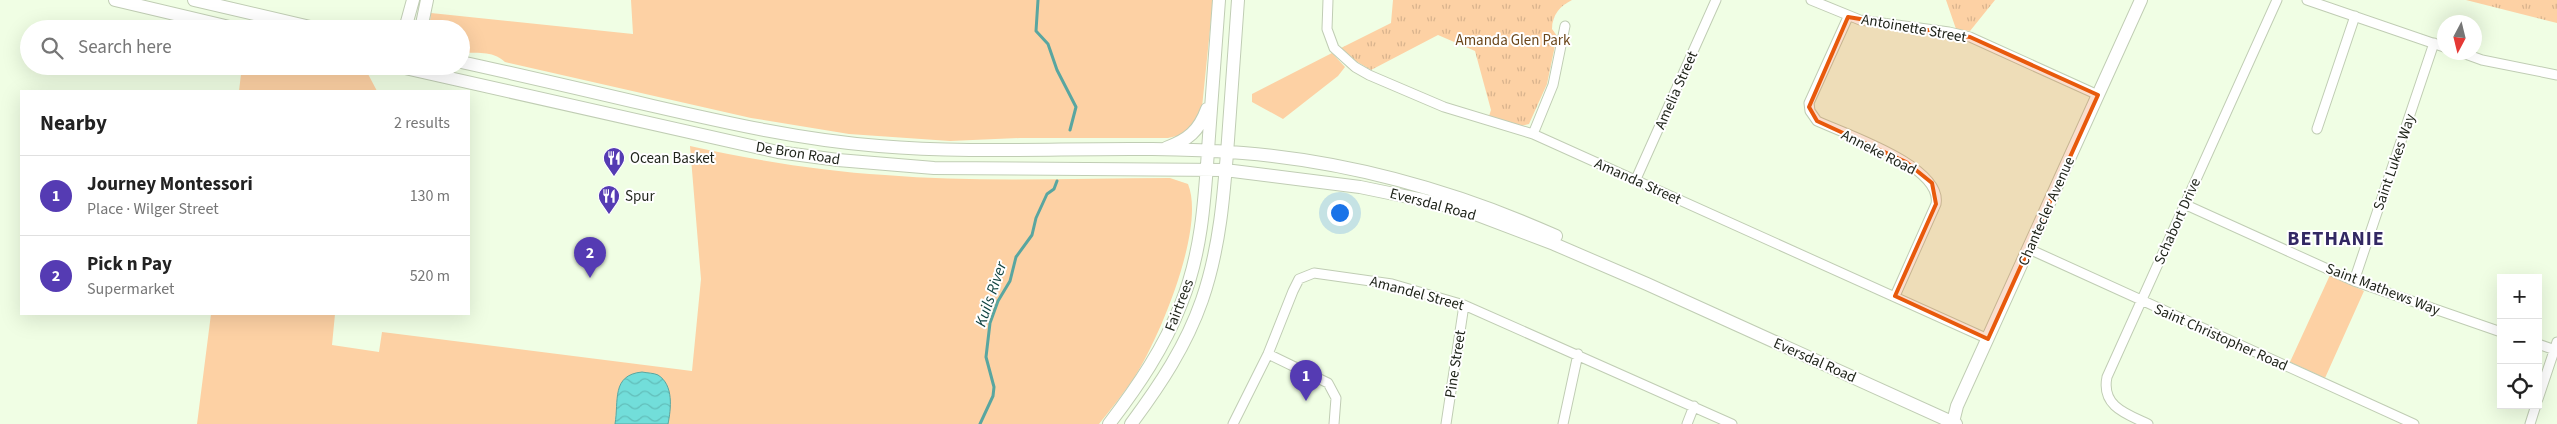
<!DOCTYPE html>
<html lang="en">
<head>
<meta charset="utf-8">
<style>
	body { margin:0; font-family:"Source Sans 3",sans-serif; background:#f2f2f2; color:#222 }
	.controls { position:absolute; right:15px; bottom:15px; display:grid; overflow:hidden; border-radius:0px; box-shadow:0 5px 20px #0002 }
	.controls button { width:45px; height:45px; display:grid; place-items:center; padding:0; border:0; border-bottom:1px solid #e0e0e0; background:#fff; color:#222; font:25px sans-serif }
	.compass { position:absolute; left:2437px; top:15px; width:45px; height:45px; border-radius:50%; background:#fff; box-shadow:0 5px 20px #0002; rotate:187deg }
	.you { position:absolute; left:1339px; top:212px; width:18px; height:18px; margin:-12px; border:4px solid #fff; border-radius:50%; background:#1a73e8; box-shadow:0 0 0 8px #1a73e833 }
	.badge { display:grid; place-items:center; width:32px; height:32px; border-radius:50%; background:#553bb3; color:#fff; font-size:16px; font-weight:700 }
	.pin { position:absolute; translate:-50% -41px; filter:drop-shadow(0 1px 2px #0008) }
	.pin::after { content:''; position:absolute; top:26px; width:18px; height:15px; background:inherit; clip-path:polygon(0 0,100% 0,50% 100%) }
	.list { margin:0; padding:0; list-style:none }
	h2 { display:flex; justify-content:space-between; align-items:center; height:65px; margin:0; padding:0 20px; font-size:21px }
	h2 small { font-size:16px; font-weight:400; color:#767676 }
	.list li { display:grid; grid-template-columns:32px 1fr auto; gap:15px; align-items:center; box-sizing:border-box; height:80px; padding:0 20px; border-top:1px solid #e0e0e0 }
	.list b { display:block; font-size:19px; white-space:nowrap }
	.list p { margin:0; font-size:16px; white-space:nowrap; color:#767676 }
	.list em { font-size:16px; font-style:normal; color:#767676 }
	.icon { flex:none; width:28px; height:28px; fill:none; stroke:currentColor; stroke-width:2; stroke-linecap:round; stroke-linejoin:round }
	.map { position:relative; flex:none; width:2557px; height:424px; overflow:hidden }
	.search { position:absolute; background:#fff; box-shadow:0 5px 20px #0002; left:20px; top:20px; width:450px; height:55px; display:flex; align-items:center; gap:12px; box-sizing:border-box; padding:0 18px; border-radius:28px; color:#767676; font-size:19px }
	.panel { position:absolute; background:#fff; box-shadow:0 5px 20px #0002; left:20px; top:90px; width:450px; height:225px; border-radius:0px }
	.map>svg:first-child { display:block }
</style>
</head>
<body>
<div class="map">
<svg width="2557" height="424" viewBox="0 0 2557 424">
	<defs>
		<pattern id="park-tufts" width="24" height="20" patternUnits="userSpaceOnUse" patternTransform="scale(1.25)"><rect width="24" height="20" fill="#fdd1a4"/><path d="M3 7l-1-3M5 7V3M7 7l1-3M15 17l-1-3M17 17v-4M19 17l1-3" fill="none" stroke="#d8b38d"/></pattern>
		<pattern id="water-waves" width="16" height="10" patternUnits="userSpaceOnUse" patternTransform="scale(1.25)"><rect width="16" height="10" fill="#72deda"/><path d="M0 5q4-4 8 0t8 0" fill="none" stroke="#62beba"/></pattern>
	</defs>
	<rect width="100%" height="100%" fill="#f0fee4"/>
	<!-- grass -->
	<path fill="#fdd1a4" d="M631,0H1213L1201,117L1181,135L1168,138H1020L950,141L849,134L751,118L505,62C491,49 477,55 461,52V29H429L431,13L633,34Z
		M1332,53L1345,67L1338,76L1283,119L1252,102V94Z
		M242,66H333L368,74L377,91H239Z
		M690,146C754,160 819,171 885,175C979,183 1076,178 1170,178L1188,184C1206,228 1159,339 1134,378C1123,394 1111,409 1099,424H668L670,399L618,391L615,424H197L211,314H335L332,345L379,352L382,332L692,371L701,279Z
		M2330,275L2364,291L2325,378L2290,362Z"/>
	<!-- park -->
	<path fill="url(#park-tufts)" d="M1393,0H1572C1560,6 1552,15 1552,29L1557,36L1547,84L1529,124L1521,126L1489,116L1491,110L1475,51L1438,35L1371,70L1354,60L1341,48L1391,23Z
		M1946,0H1995L1970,31L1956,29Z
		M2466,0H2557V23Z"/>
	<!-- water -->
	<path fill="url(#water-waves)" stroke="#59a6a0" d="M642,372C647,373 654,373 658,375C674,385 671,409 668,424H615C619,401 611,375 642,372Z"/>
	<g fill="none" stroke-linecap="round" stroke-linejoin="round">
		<!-- stream -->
		<path stroke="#59a6a0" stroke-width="3" d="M1038,0L1036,31L1048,44L1057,70L1076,107L1070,130
			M980,424L993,396L994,387L986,357L990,323L998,301L1010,281L1016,257L1032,235L1036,218L1047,194L1054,189L1057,181"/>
		<!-- street casing -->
		<g stroke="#c0cdb4" stroke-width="11">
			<path id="street" d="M1328,0L1327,29L1334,48L1355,67L1369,75L1444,107L1533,134L1988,339
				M1811,0L1860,20L1949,32L1970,37L2098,95
				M2307,0L2444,47
				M1848,17L1809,103L1810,111L1817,121C1845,134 1943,166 1936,204L1895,296
				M2460,52L2482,60L2557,75
				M2317,129L2355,16
				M1533,134L1553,85L1565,26
				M1636,179L1716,0
				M2184,204L2354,281L2501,332
				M2029,249L2414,424
				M2354,281L2434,43
				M2538,344L2555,350
				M1268,354L1328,383L1336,398L1334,424
				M2538,399L2557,342
				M1233,424L1268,354L1293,291L1299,279L1314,273L1392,284L1464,305L1732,424
				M1446,424L1464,305
				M1563,424L1578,354
				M1687,424L1694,406
				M2148,424C2126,414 2101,406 2107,377L2277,0
				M2530,424L2536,405"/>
		</g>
		<!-- secondary casing -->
		<g stroke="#c0cdb4" stroke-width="14">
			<path id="secondary" d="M115,0L238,29
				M194,0L319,29
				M405,29L413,0
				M421,29L427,0
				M461,62C525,76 589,91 653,106C727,123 802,140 879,146C1000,156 1122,143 1243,153C1352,162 1457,192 1556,236
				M396,66L778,152L838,160L934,168L1225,170L1360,187L1423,200L1467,211L1554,244L1647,284L1956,424
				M1166,148C1188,140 1199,131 1207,109
				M1953,422L1957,406L2141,0
				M1109,424C1138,386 1164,348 1181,304C1203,250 1205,193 1209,136C1212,91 1216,45 1219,0
				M1131,424C1160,385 1186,346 1202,300C1220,248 1224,194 1228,140C1231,93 1235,47 1238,0"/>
		</g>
		<!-- street -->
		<use href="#street" stroke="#fff" stroke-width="9"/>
		<!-- secondary -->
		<use href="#secondary" stroke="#fff" stroke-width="12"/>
	</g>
	<!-- marked area -->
	<path fill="#e8590c" fill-opacity="0.2" stroke="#e8590c" stroke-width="4" stroke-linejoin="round" d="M1848,17L1970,37L2098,95L1988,339L1895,296L1936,204L1932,183L1906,162L1817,121L1809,107Z"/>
	<!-- icons -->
	<defs>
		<g id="restaurant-pin" transform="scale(1.125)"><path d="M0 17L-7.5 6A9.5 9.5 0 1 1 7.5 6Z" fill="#553bb3" stroke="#fff"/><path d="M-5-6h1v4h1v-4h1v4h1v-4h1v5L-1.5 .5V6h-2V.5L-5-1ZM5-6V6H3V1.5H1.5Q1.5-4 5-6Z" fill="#fff"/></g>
	</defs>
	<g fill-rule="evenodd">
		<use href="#restaurant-pin" x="614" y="158"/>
		<use href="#restaurant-pin" x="609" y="196"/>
	</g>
	<g text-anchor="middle" stroke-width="4" stroke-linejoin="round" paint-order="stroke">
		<!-- street labels -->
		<g font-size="15" fill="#1e2319" stroke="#fff">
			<text transform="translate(1914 28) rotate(10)" y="5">Antoinette Street</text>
			<text transform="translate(1676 90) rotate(-66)" y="5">Amelia Street</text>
			<text transform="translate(1879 152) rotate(27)" y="5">Anneke Road</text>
			<text transform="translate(798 153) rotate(9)" y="5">De Bron Road</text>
			<text transform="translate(2394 162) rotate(-71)" y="5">Saint Lukes Way</text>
			<text transform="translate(1638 181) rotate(24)" y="5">Amanda Street</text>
			<text transform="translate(1433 204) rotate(15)" y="5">Eversdal Road</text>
			<text transform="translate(2046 211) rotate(-66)" y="5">Chantecler Avenue</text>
			<text transform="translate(2177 221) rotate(-66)" y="5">Schabort Drive</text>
			<text transform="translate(2383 289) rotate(21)" y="5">Saint Mathews Way</text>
			<text transform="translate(1417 293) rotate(15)" y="5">Amandel Street</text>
			<text transform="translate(1179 305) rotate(-69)" y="5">Fairtrees</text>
			<text transform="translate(2221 337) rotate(24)" y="5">Saint Christopher Road</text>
			<text transform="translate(1815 360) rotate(24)" y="5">Eversdal Road</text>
			<text transform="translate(1455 364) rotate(-81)" y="5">Pine Street</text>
		</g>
		<!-- park labels -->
		<g font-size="15" fill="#6c471b" stroke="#fff">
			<text x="1513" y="45">Amanda Glen Park</text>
		</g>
		<!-- poi labels -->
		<g font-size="15" fill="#1e2319" stroke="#fff" text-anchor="start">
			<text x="630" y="163">Ocean Basket</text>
			<text x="625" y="201">Spur</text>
		</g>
		<!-- water labels -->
		<g font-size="16" font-style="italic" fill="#114442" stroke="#fff">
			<text transform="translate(990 294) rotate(-71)" y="6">Kuils River</text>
		</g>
		<!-- district labels -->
		<g font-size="20" font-weight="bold" letter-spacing="1" fill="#322863" stroke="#fff">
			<text x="2336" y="245">BETHANIE</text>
		</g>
	</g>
</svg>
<div class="controls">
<button>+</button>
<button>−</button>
<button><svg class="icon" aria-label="locate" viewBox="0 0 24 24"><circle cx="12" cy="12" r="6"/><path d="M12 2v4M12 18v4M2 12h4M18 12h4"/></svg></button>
</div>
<svg class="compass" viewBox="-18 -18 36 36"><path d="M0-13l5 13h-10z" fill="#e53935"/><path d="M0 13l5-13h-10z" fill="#767676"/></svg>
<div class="you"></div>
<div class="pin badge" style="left:1306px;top:401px">1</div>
<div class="pin badge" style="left:590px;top:278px">2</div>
<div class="search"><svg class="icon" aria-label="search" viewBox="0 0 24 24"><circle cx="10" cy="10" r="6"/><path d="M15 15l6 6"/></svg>Search here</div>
<section class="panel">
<h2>Nearby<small>2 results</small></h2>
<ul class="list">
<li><span class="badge">1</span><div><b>Journey Montessori</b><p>Place · Wilger Street</p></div><em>130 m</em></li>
<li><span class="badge">2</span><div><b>Pick n Pay</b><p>Supermarket</p></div><em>520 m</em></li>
</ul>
</section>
</div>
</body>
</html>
